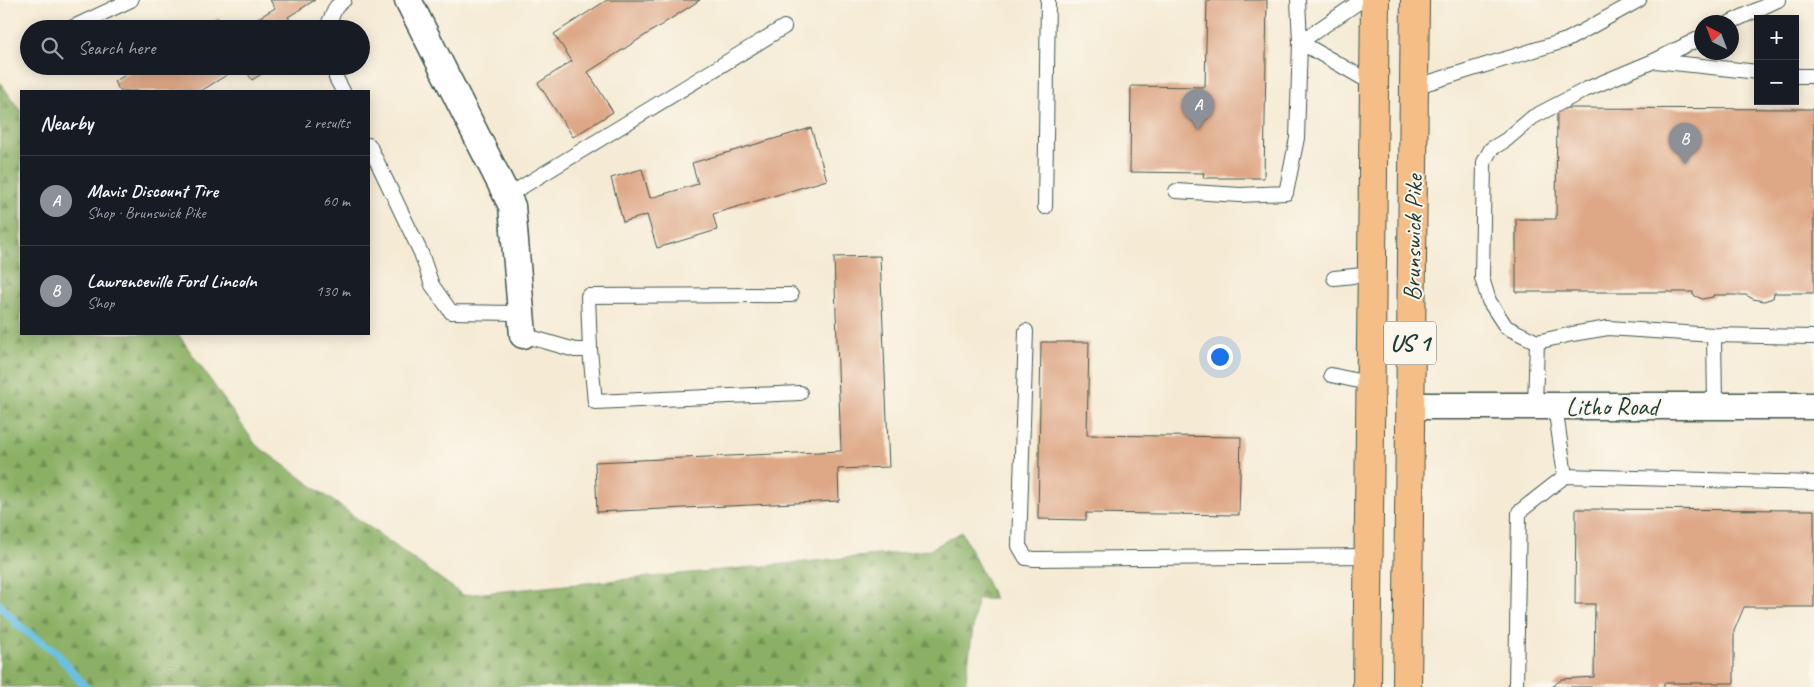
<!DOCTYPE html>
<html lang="en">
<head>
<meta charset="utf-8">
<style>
	body { margin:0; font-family:Caveat,sans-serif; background:#242831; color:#f1f3f6 }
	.controls { position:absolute; right:15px; top:15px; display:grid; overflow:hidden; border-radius:0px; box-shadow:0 2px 12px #0003 }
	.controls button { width:45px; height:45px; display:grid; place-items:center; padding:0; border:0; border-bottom:1px solid #363941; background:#171b24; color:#f1f3f6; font:25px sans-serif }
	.compass { position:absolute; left:1694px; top:15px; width:45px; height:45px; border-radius:50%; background:#171b24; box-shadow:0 2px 12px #0003; rotate:318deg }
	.you { position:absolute; left:1219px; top:356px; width:18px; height:18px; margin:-12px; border:4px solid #fff; border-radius:50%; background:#1a73e8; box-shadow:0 0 0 8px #1a73e833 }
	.badge { display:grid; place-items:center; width:32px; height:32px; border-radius:50%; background:#8c9099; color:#fff; font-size:16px; font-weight:700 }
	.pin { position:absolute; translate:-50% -41px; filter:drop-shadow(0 1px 2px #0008) }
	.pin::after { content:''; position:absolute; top:26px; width:18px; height:15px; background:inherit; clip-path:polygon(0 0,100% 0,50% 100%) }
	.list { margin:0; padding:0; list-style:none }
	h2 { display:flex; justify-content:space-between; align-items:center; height:65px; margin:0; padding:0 20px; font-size:21px }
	h2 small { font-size:16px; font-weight:400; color:#9ea1a6 }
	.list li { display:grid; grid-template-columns:32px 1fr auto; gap:15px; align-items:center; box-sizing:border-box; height:90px; padding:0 20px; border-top:1px solid #363941 }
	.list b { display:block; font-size:19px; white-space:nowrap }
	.list p { margin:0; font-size:16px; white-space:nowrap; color:#9ea1a6 }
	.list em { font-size:16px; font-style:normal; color:#9ea1a6 }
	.icon { flex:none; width:28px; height:28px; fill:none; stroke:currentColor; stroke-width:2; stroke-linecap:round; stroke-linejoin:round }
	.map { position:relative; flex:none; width:1814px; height:687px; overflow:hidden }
	.search { position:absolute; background:#171b24; box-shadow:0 2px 12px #0003; left:20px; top:20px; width:350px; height:55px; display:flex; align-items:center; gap:12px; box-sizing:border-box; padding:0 18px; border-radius:28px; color:#9ea1a6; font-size:19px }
	.panel { position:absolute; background:#171b24; box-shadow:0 2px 12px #0003; left:20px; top:90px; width:350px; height:245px; border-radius:0px }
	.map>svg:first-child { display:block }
</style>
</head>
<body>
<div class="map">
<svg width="1814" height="687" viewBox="0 0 1814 687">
	<defs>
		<pattern id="forest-firs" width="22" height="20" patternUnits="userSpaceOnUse" patternTransform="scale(1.25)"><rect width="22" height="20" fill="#8bb065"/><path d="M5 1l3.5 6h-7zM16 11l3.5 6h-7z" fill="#719054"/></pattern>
	</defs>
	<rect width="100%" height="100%" fill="#fbf7ec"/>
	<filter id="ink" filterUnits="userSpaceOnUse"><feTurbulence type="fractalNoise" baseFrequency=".02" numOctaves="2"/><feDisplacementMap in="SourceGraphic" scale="10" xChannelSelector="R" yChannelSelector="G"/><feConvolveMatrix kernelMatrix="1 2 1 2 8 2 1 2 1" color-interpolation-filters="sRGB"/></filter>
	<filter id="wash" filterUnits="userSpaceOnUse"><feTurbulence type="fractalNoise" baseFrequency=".0096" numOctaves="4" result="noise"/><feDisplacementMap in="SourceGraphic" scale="20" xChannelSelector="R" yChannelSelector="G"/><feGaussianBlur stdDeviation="1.12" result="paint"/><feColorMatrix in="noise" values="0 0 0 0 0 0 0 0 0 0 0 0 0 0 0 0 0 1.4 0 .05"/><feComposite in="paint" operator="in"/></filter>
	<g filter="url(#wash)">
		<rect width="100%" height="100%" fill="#f5ebd5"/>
		<!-- forest -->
		<path fill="url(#forest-firs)" stroke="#55764c" d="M0,82L21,112V334H178L256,445L463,595L929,550L962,532L995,599H977L965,687H0Z"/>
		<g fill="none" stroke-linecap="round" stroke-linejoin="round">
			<!-- stream -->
			<path stroke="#68c1e5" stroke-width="8" d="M0,605L19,626L56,652L85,687"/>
		</g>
		<g id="blocks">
			<!-- building -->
			<path fill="#dea786" d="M270,0H315L288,17L296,29H240L275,8Z
				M607,0H700L588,72L613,112L573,137L538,83L572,61L554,34Z
				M1207,0H1267L1264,178H1203L1204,173L1130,172L1131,86L1205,87Z
				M218,18L225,29H200Z
				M140,66H241L201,91H120L114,82Z
				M243,66H274L252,80Z
				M1557,108L1814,109V293H1774L1773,298L1764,301L1753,299L1746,295H1713V297L1702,299L1693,295V292H1516V219H1556Z
				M811,128L827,180L713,214L717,230L657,248L647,215L623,222L611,178L642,169L650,198L698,184L692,163Z
				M880,256L889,467L838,469L839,501L597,512L595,462L841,451L834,257Z
				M1041,342H1089L1087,435L1241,437L1239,515L1086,513V520L1038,519Z
				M1576,509L1814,510V607H1744L1734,631V683H1664V687H1552L1562,679L1594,677L1595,604H1575Z"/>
		</g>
	</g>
	<g filter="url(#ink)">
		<use href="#blocks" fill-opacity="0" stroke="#3f574c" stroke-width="1"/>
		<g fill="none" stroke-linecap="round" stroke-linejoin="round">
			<!-- service casing -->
			<g stroke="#3f574c" stroke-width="16">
				<path id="service" d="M1731,22L1778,0
					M69,29L131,0
					M326,29L336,7L344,0
					M1702,37L1654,61L1587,89L1533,117L1506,140L1491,149L1484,162L1482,278L1489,301L1506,327L1537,342L1572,334L1608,328L1714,335L1814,337
					M1300,42L1375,85
					M1300,42L1362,0
					M1655,61L1758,72
					M337,66L336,78L343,91
					M1795,76H1814
					M1414,87L1567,40L1639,0
					M369,145L421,253L432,285L451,312L521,313
					M1176,191L1240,195L1286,193L1297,138L1300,42L1298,0
					M507,196L784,27
					M1045,207L1048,0
					M1334,278L1373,274
					M1026,331L1019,546L1026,558L1035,559L1369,556
					M523,335L575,350H590L588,296L791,295
					M1714,335L1715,406
					M590,350L595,402L800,393
					M1331,375L1372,384
					M1535,406L1537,342
					M1565,476L1814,483
					M1516,687L1519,512L1565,476L1555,406"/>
			</g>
			<!-- minor casing -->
			<g stroke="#3f574c" stroke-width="29">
				<path id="minor" d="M408,0L512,206L523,335
					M1410,406H1814"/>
			</g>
			<!-- trunk casing -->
			<g stroke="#3f574c" stroke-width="30">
				<path id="trunk" d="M1367,687L1375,0
					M1407,687L1415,0"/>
			</g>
			<!-- service -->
			<use href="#service" stroke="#fff" stroke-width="14"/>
			<!-- minor -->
			<use href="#minor" stroke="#fff" stroke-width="26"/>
			<!-- trunk -->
			<use href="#trunk" stroke="#f6be87" stroke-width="28"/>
		</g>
	</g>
	<g text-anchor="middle" stroke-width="4" stroke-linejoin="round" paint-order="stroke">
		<!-- shield labels -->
		<rect fill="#fbf7ec" stroke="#61756b" stroke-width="1" x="1384" y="321.5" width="52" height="43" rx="4"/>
		<g font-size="24" font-weight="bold" fill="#1f3d34">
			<text x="1410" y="351">US 1</text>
		</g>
		<!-- street labels -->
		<g font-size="25" fill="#1f3d34" stroke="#fbf7ec">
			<text transform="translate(1412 238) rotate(-89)" y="9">Brunswick Pike</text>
			<text x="1612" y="415">Litho Road</text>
		</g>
	</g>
</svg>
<div class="controls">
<button>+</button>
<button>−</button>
</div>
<svg class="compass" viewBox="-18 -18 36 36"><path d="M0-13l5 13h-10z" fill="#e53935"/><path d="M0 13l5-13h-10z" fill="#9ea1a6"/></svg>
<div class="you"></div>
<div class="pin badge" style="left:1198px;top:130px">A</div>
<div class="pin badge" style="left:1685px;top:164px">B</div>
<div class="search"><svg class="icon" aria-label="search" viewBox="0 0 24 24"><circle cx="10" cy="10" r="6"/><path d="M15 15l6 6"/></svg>Search here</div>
<section class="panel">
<h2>Nearby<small>2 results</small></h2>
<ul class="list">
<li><span class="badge">A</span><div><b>Mavis Discount Tire</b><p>Shop · Brunswick Pike</p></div><em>60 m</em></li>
<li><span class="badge">B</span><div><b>Lawrenceville Ford Lincoln</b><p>Shop</p></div><em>130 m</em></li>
</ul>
</section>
</div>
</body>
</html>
